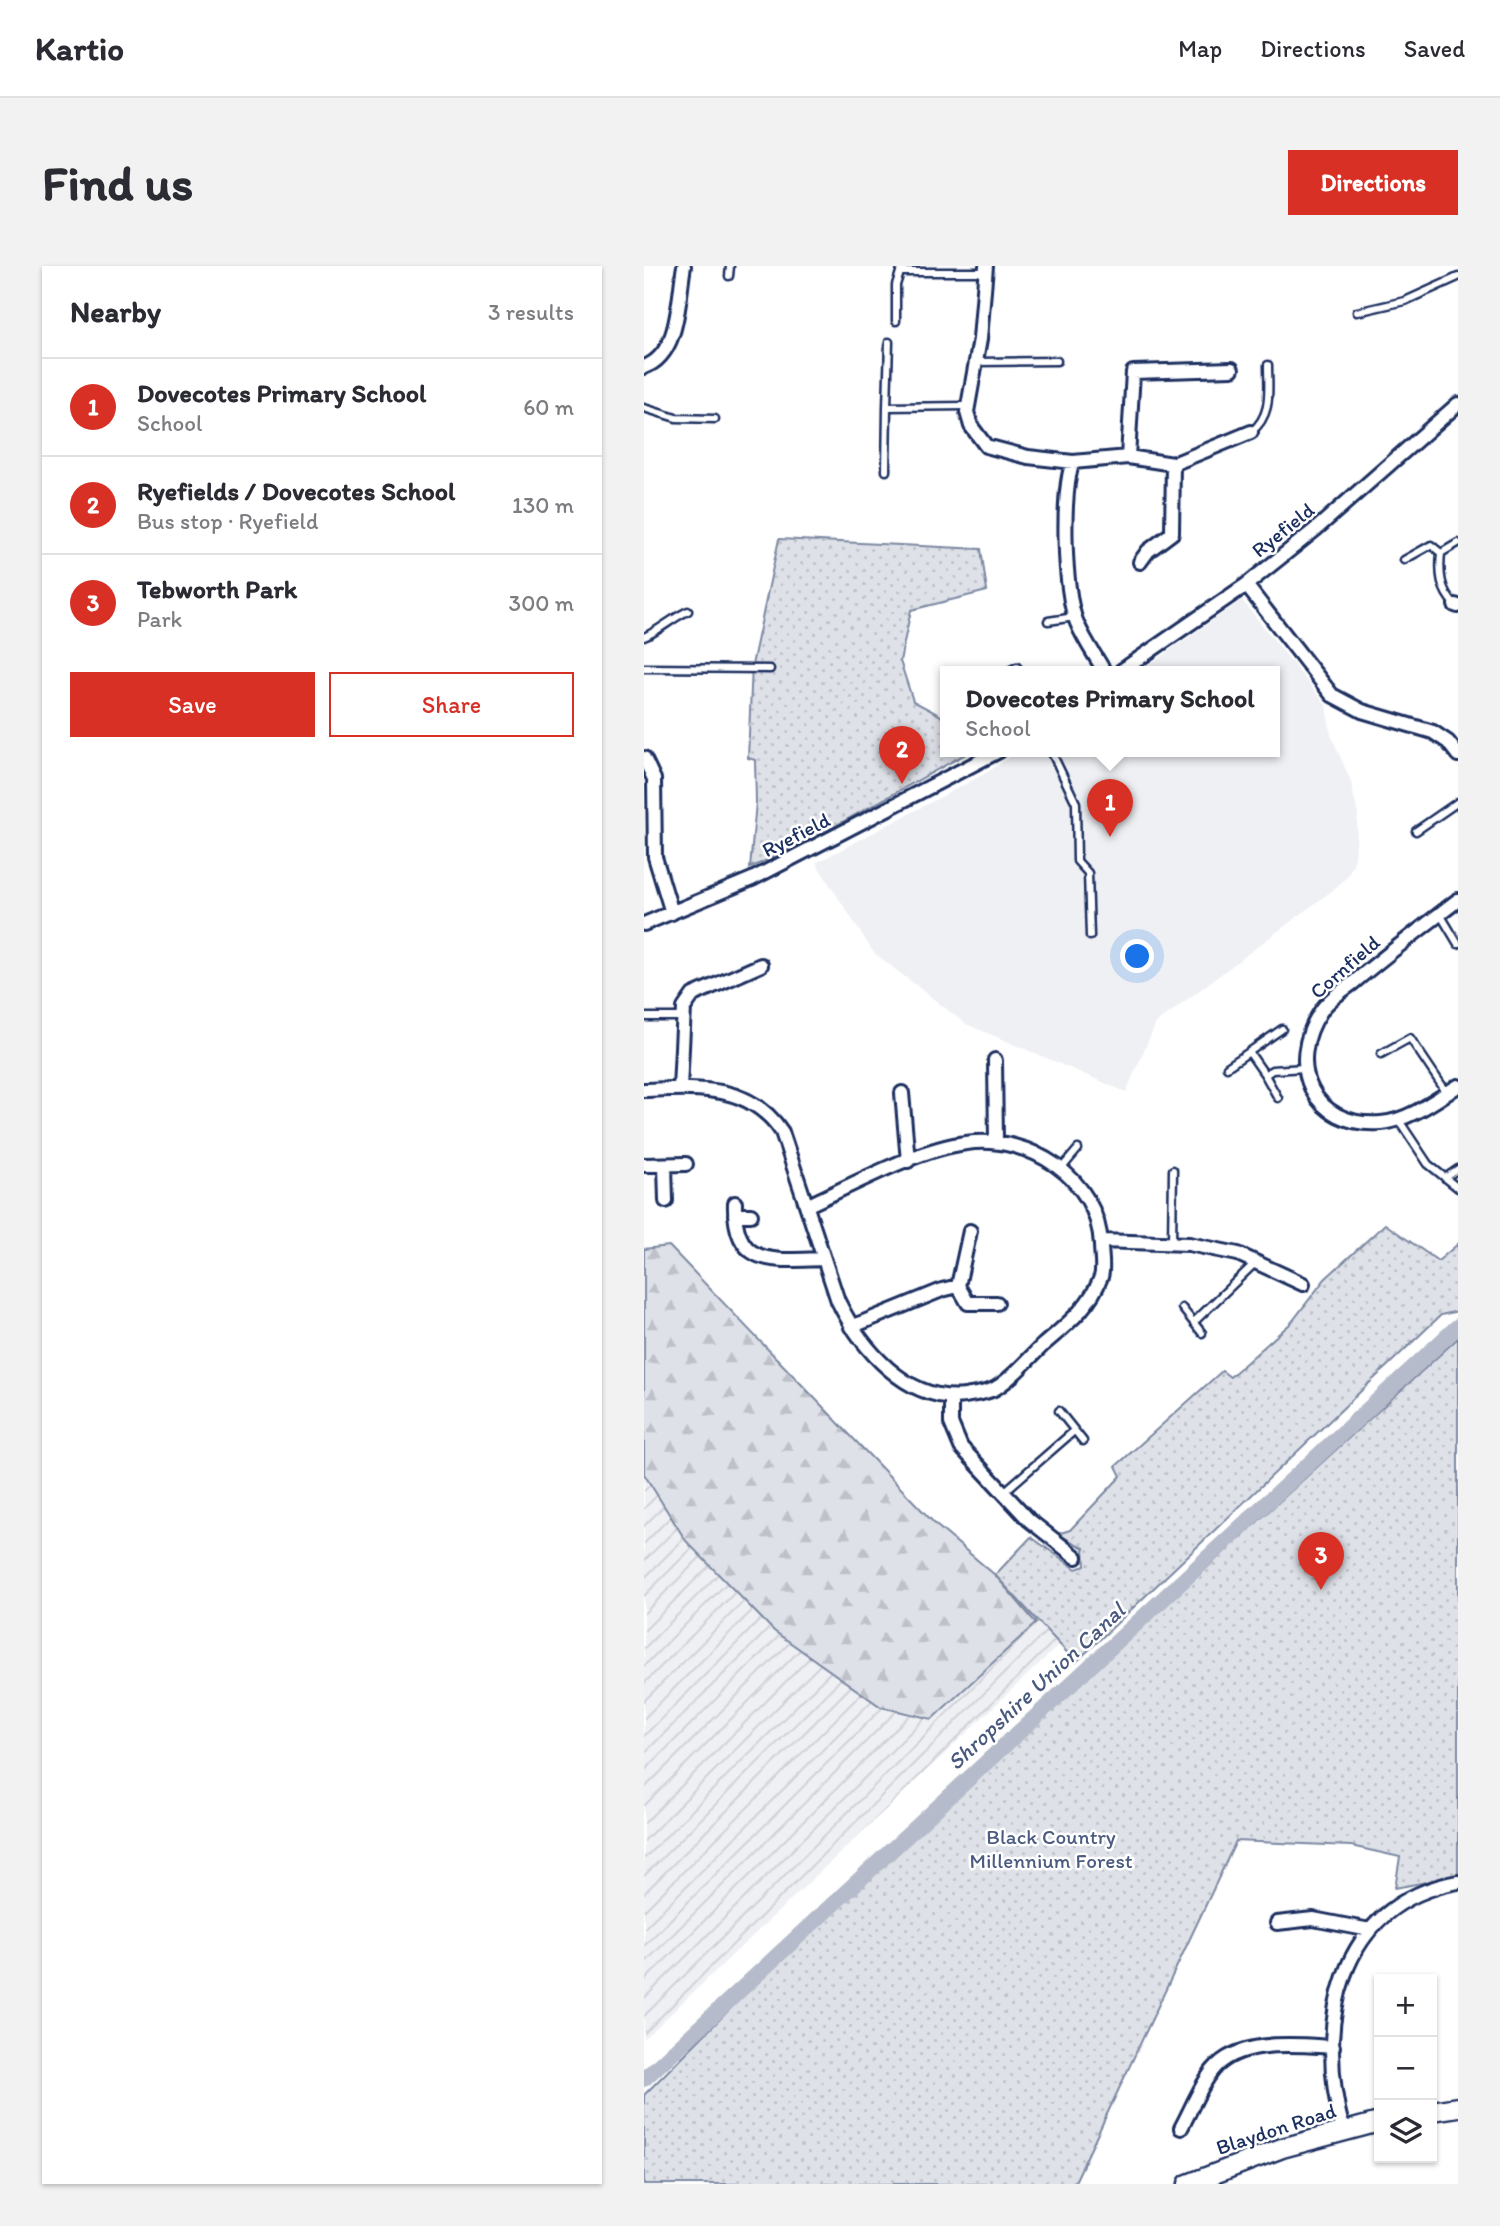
<!DOCTYPE html>
<html lang="en">
<head>
<meta charset="utf-8">
<style>
	body { margin:0; font-family:Itim,sans-serif; background:#f2f2f3; color:#2b2b33 }
	.controls { position:absolute; right:21px; bottom:21px; display:grid; overflow:hidden; border-radius:0px; box-shadow:0 2px 5px #0004 }
	.controls button { width:63px; height:63px; display:grid; place-items:center; padding:0; border:0; border-bottom:2px solid #e1e1e2; background:#fff; color:#2b2b33; font:35px sans-serif }
	.you { position:absolute; left:494px; top:691px; width:24px; height:24px; margin:-18px; border:5px solid #fff; border-radius:50%; background:#1a73e8; box-shadow:0 0 0 10px #1a73e833 }
	.badge { display:grid; place-items:center; width:46px; height:46px; border-radius:50%; background:#d93025; color:#fff; font-size:23px; font-weight:700 }
	.pin { position:absolute; translate:-50% -58px; filter:drop-shadow(0 2px 4px #0008) }
	.pin::after { content:''; position:absolute; top:37px; width:24px; height:21px; background:inherit; clip-path:polygon(0 0,100% 0,50% 100%) }
	.popup { position:absolute; left:296px; top:400px; width:340px; height:91px; box-sizing:border-box; display:grid; place-content:center; border-radius:0px; background:#fff; filter:drop-shadow(0 2px 5px #0005); font-size:23px; white-space:nowrap; color:#7c7c81 }
	.popup b { font-size:26px; color:#2b2b33 }
	.popup::after { content:''; position:absolute; left:50%; top:100%; margin-left:-14px; border:14px solid transparent; border-top-color:#fff }
	.list { margin:0; padding:0; list-style:none }
	h2 { display:flex; justify-content:space-between; align-items:center; height:91px; margin:0; padding:0 28px; font-size:30px }
	h2 small { font-size:23px; font-weight:400; color:#7c7c81 }
	.list li { display:grid; grid-template-columns:46px 1fr auto; gap:21px; align-items:center; box-sizing:border-box; height:98px; padding:0 28px; border-top:2px solid #e1e1e2 }
	.list b { display:block; font-size:26px; white-space:nowrap }
	.list p { margin:0; font-size:23px; white-space:nowrap; color:#7c7c81 }
	.list em { font-size:23px; font-style:normal; color:#7c7c81 }
	.actions { display:flex; gap:14px; padding:21px 28px }
	.actions a { flex:1; padding:16px 0; border:2px solid #d93025; border-radius:0px; text-align:center; font-size:24px; color:#d93025 }
	.actions .main { background:#d93025; color:#fff }
	.icon { flex:none; width:38px; height:38px; fill:none; stroke:currentColor; stroke-width:2; stroke-linecap:round; stroke-linejoin:round }
	.map { position:relative; flex:none; width:814px; height:1918px; overflow:hidden; border-radius:0px }
	header { display:flex; align-items:center; gap:42px; box-sizing:border-box; height:98px; padding:0 35px; background:#fff; border-bottom:2px solid #e1e1e2 }
	header strong { font-size:33px }
	nav { display:flex; gap:38px; margin-inline-start:auto; font-size:24px }
	.intro { display:flex; align-items:center; justify-content:space-between; box-sizing:border-box; height:168px; padding:0 42px }
	h1 { margin:0; font-size:49px }
	.button { padding:18px 32px; border-radius:0px; background:#d93025; color:#fff; font-size:24px; font-weight:700 }
	main { display:flex; gap:42px; padding:0 42px }
	aside { flex:1; background:#fff; border-radius:0px; box-shadow:0 2px 5px #0004 }
	.map>svg:first-child { display:block }
</style>
</head>
<body>
<header>
<strong>Kartio</strong>
<nav><a>Map</a><a>Directions</a><a>Saved</a></nav>
</header>
<div class="intro"><h1>Find us</h1><a class="button">Directions</a></div>
<main>
<aside>
<h2>Nearby<small>3 results</small></h2>
<ul class="list">
<li><span class="badge">1</span><div><b>Dovecotes Primary School</b><p>School</p></div><em>60 m</em></li>
<li><span class="badge">2</span><div><b>Ryefields / Dovecotes School</b><p>Bus stop · Ryefield</p></div><em>130 m</em></li>
<li><span class="badge">3</span><div><b>Tebworth Park</b><p>Park</p></div><em>300 m</em></li>
</ul>
<div class="actions"><a class="main">Save</a><a>Share</a></div>
</aside>
<div class="map">
<svg width="814" height="1918" viewBox="0 0 814 1918">
	<defs>
		<pattern id="industrial-furrows" width="10" height="10" patternUnits="userSpaceOnUse" patternTransform="scale(1.75)"><rect width="10" height="10" fill="#eff0f4"/><path d="M-1 1l2-2M0 10L10 0M9 11l2-2" fill="none" stroke="#ccced4"/></pattern>
		<pattern id="forest-firs" width="22" height="20" patternUnits="userSpaceOnUse" patternTransform="scale(1.75)"><rect width="22" height="20" fill="#dee1e7"/><path d="M5 1l3.5 6h-7zM16 11l3.5 6h-7z" fill="#bec1c9"/></pattern>
		<pattern id="park-dots" width="8" height="8" patternUnits="userSpaceOnUse" patternTransform="scale(1.75)"><rect width="8" height="8" fill="#dee1e7"/><path d="M2 2h.1M6 6h.1" fill="none" stroke="#bec1c9" stroke-width="1.8" stroke-linecap="round"/></pattern>
	</defs>
	<rect width="100%" height="100%" fill="#fff"/>
	<filter id="ink" filterUnits="userSpaceOnUse"><feTurbulence type="fractalNoise" baseFrequency=".0143" numOctaves="2"/><feDisplacementMap in="SourceGraphic" scale="14" xChannelSelector="R" yChannelSelector="G"/><feConvolveMatrix kernelMatrix="1 2 1 2 8 2 1 2 1" color-interpolation-filters="sRGB"/></filter>
	<g filter="url(#ink)">
		<!-- built -->
		<path fill="#eff0f4" d="M598,334L682,439L687,469L707,516L714,549L711,593L704,609L693,621L512,757L482,826L322,758L230,687L172,597L344,506L375,485H630V405H496Z"/>
		<!-- industrial -->
		<path fill="url(#industrial-furrows)" d="M22,980L292,1259L351,1309L415,1379L0,1773V984Z"/>
		<!-- forest -->
		<path fill="url(#forest-firs)" stroke="#7c88a2" stroke-width="2" d="M25,980L292,1259L351,1309L392,1357L288,1453L237,1441L130,1365L42,1275L0,1208V983Z"/>
		<!-- park -->
		<path fill="url(#park-dots)" stroke="#7c88a2" stroke-width="2" d="M135,273L337,283L343,325L267,344L256,395L269,435L301,452L302,485H327L166,574L106,602L112,536L111,494L104,492L108,399Z
			M741,958L794,995L814,978V1045L797,1049L432,1396L351,1309L387,1271L432,1303L441,1300L440,1282L413,1268L426,1264L477,1210L472,1200L578,1105L586,1111L647,1057L681,1013Z
			M814,1072V1610L751,1622L756,1591L707,1580L592,1575L430,1918H0V1829L140,1689Z"/>
		<g fill="none" stroke-linecap="round" stroke-linejoin="round">
			<!-- canal -->
			<path stroke="#b5bbca" stroke-width="16" d="M0,1813L814,1060"/>
			<!-- lane casing -->
			<g stroke="#1b2f5e" stroke-width="11">
				<path id="lane" d="M258,6H342
					M85,10L86,0
					M713,46L761,35L814,11
					M252,55V19L258,0
					M245,76L243,141L323,140
					M331,96L413,95
					M0,142L32,152L71,153
					M607,166C629,149 624,124 624,99
					M242,205L243,141
					M760,294L787,279L797,287
					M811,339C796,324 795,307 797,287L814,277
					M404,355L431,351
					M0,371C15,365 28,352 44,345
					M0,402L126,403
					M365,405L373,401L376,405
					M407,485L432,537L433,595L444,607L446,670
					M772,565L814,536
					M796,648L814,678
					M0,751H37
					M737,788L766,772L803,827
					M583,801L605,786
					M621,809L605,786L638,763
					M634,832L621,809L628,804L661,802
					M754,853L784,898L814,922
					M417,903L434,883
					M801,912L814,903
					M528,977L529,904
					M538,1042L558,1067
					M551,1055L611,997
					M415,1145L439,1175
					M360,1226L430,1165"/>
			</g>
			<!-- street casing -->
			<g stroke="#1b2f5e" stroke-width="18">
				<path id="street" d="M342,0L336,73L323,146L327,160L342,180L384,191L429,196L484,191L529,198L607,166
					M0,101C36,89 34,32 40,0
					M484,191L489,106L588,103
					M429,196C417,224 420,329 433,357C440,374 451,389 460,405
					M496,296L504,285L528,267L529,198
					M602,319L688,429L718,445L789,466L804,476L814,489
					M811,339L814,340
					M477,405L602,319L672,263L814,138
					M0,492L10,513L11,591L28,647
					M814,634C779,661 743,688 709,717C698,725 684,734 677,745C641,799 668,862 737,857C764,855 792,834 814,820
					M0,658L108,613L355,485
					M351,794L352,875
					M36,822L40,742L49,729L117,699
					M0,824C52,822 106,817 138,866L194,1035C217,1082 263,1137 321,1130C331,1128 344,1127 352,1122C369,1112 384,1093 399,1079C422,1059 446,1041 457,1011C460,1002 457,989 457,979C454,912 385,868 322,877C273,883 209,919 164,939
					M258,827L264,895
					M0,899L42,898
					M21,899L22,935
					M91,937C89,1003 131,994 180,993
					M91,949H107
					M326,965L314,1020L324,1037H353
					M457,975L545,978L594,988L659,1018
					M207,1061L298,1024L314,1020
					M307,1132V1157L317,1181L385,1254L432,1291
					M633,1657L669,1653L726,1664
					M537,1862C547,1844 556,1820 569,1804C595,1772 653,1779 689,1781
					M699,1864C671,1760 692,1638 814,1616"/>
			</g>
			<!-- secondary casing -->
			<g stroke="#1b2f5e" stroke-width="23">
				<path id="secondary" d="M788,1845L814,1841
					M544,1918L638,1882L735,1856"/>
			</g>
			<!-- lane -->
			<use href="#lane" stroke="#fff" stroke-width="6"/>
			<!-- street -->
			<use href="#street" stroke="#fff" stroke-width="12"/>
			<!-- secondary -->
			<use href="#secondary" stroke="#fff" stroke-width="18"/>
		</g>
	</g>
	<g text-anchor="middle" stroke-width="5" stroke-linejoin="round" paint-order="stroke">
		<!-- street labels -->
		<g font-size="21" fill="#1b2f5e" stroke="#fff">
			<text transform="translate(639 264) rotate(-39)" y="7">Ryefield</text>
			<text transform="translate(152 569) rotate(-27)" y="7">Ryefield</text>
			<text transform="translate(701 701) rotate(-41)" y="7">Cornfield</text>
			<text transform="translate(632 1863) rotate(-18)" y="7">Blaydon Road</text>
		</g>
		<!-- park labels -->
		<g font-size="21" fill="#4c5c80" stroke="#fff">
			<text x="407" y="1578">Black Country<tspan x="407" dy="24">Millennium Forest</tspan></text>
		</g>
		<!-- water labels -->
		<g font-size="23" font-style="italic" fill="#49597e" stroke="#fff">
			<text transform="translate(392 1420) rotate(-43)" y="8">Shropshire Union Canal</text>
		</g>
	</g>
</svg>
<div class="controls">
<button>+</button>
<button>−</button>
<button><svg class="icon" aria-label="layers" viewBox="0 0 24 24"><path d="M12 4l9 5-9 5-9-5zM3 14l9 5 9-5"/></svg></button>
</div>
<div class="you"></div>
<div class="pin badge" style="left:466px;top:571px">1</div>
<div class="popup"><b>Dovecotes Primary School</b>School</div>
<div class="pin badge" style="left:258px;top:518px">2</div>
<div class="pin badge" style="left:677px;top:1324px">3</div>
</div>
</main>
</body>
</html>
